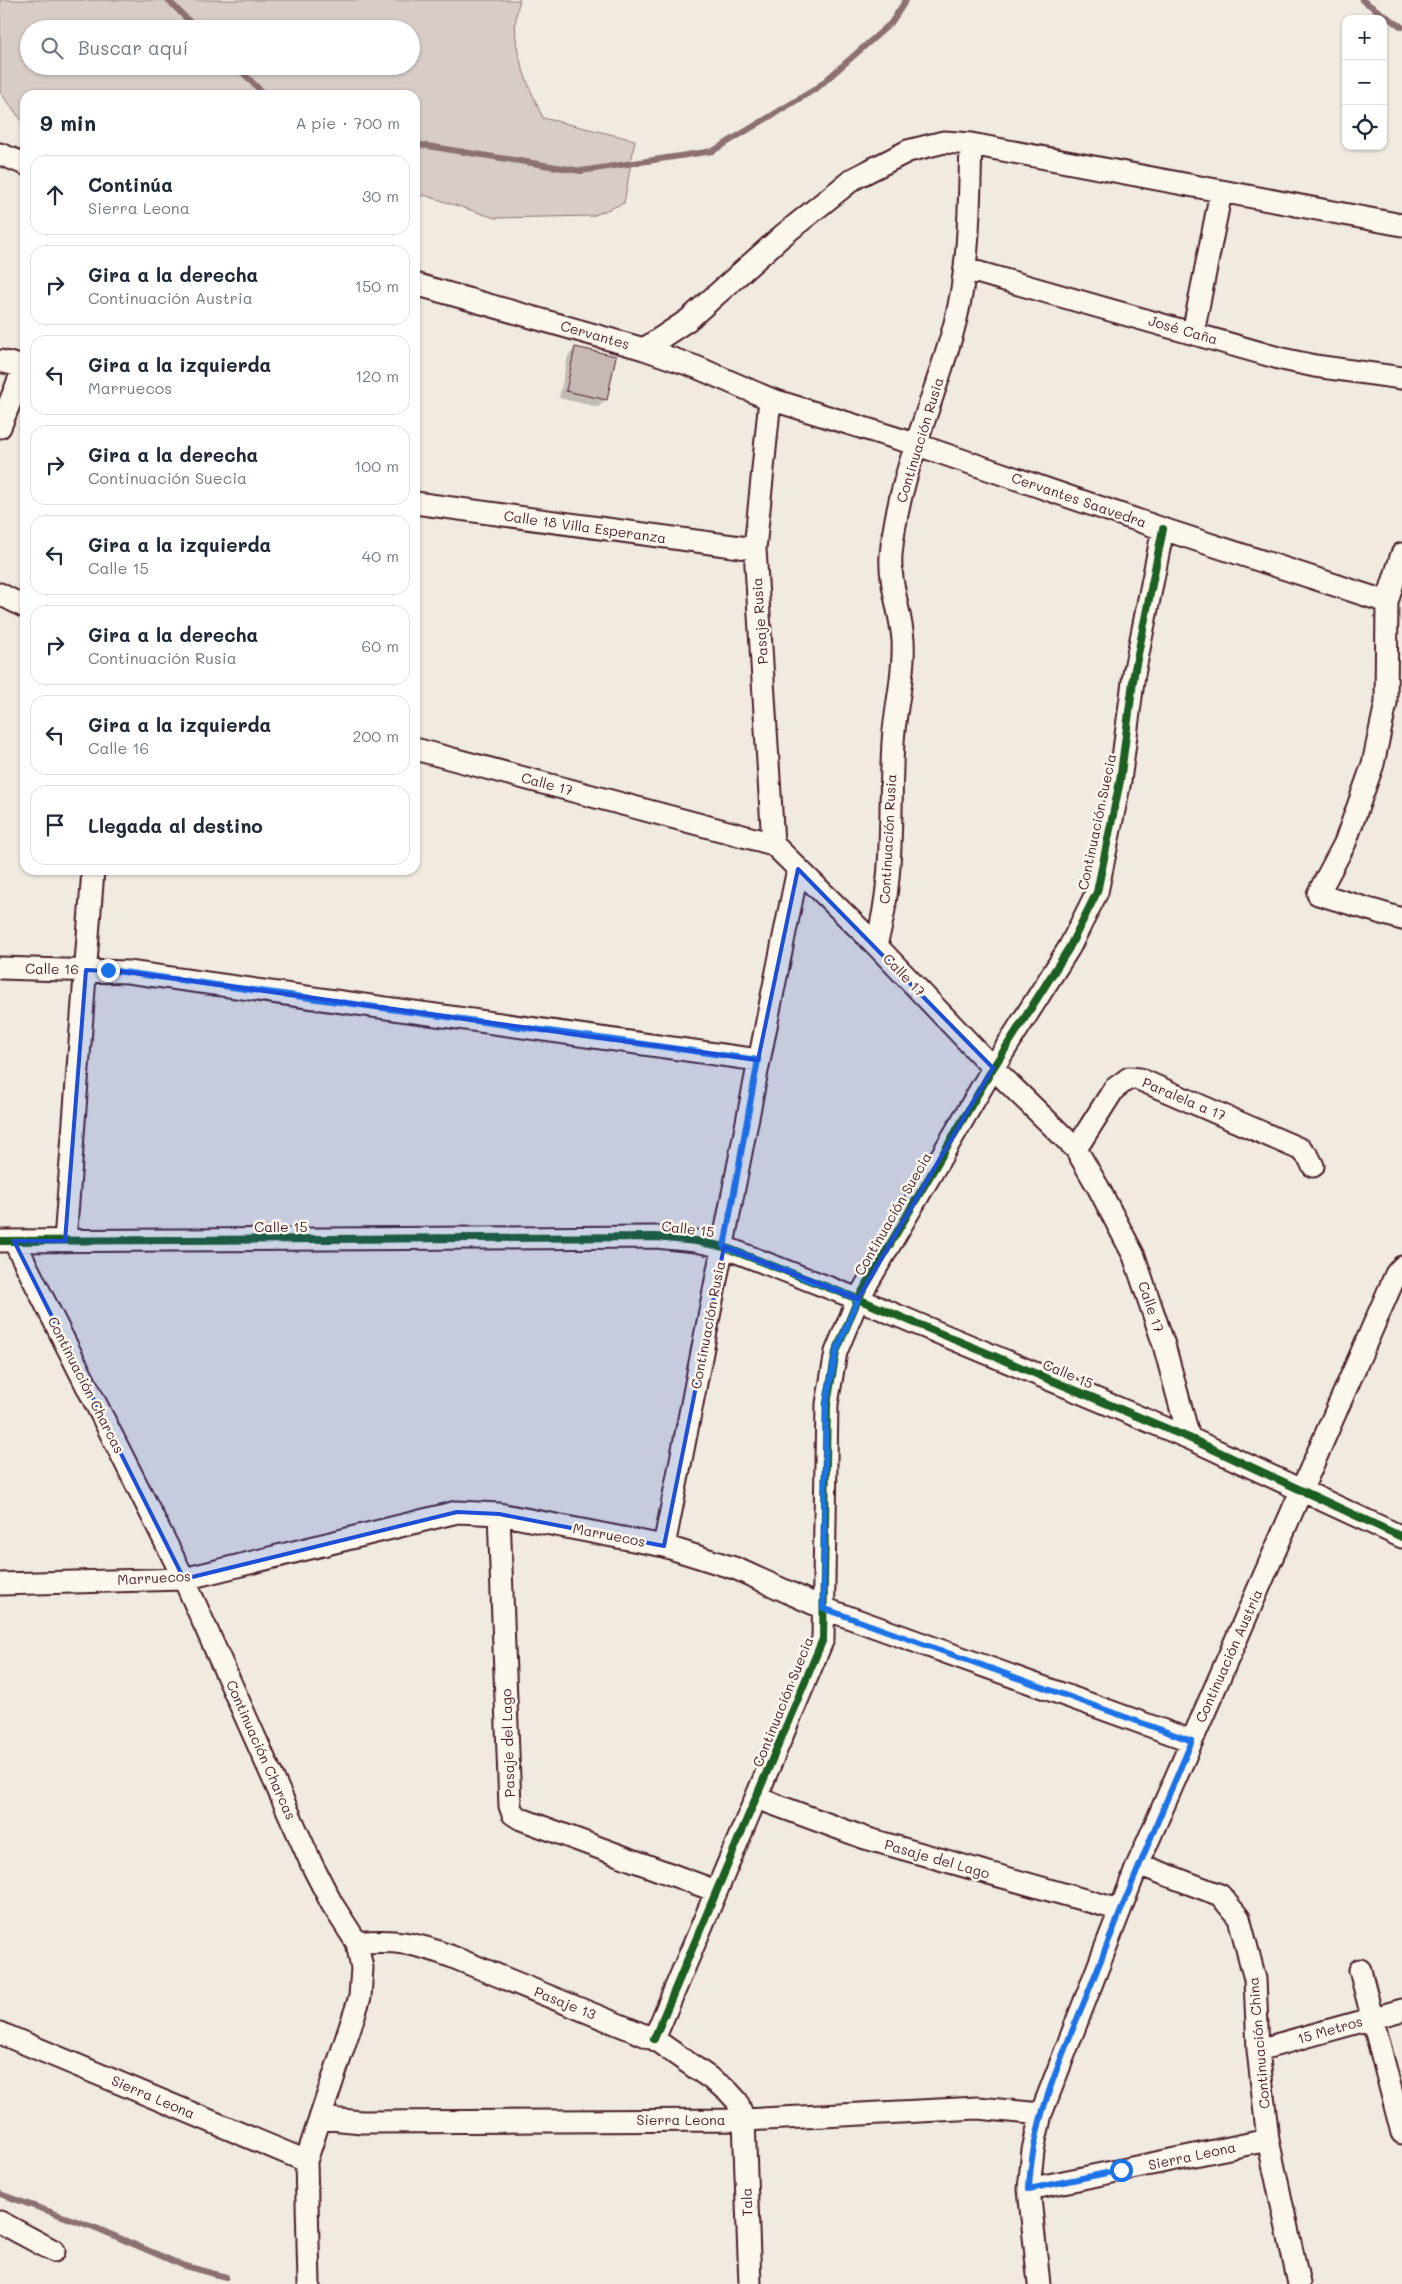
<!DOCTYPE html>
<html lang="es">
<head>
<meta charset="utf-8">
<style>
	body { margin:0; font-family:Mali,sans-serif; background:#f2f2f3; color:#1f2937 }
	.controls { position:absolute; right:15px; top:15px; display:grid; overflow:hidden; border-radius:10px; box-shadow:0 1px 4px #0004 }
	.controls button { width:45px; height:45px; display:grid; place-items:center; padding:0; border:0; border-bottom:1px solid #e0e1e3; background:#fff; color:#1f2937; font:25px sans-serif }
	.stop { position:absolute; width:15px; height:15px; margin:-11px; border:4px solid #1a73e8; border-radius:50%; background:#fff }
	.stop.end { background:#1a73e8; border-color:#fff; box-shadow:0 1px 5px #0008 }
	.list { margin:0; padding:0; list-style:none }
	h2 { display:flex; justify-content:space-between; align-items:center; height:65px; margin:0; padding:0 20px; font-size:21px }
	h2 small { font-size:16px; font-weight:400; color:#747a83 }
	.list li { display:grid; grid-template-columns:32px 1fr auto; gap:15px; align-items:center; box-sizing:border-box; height:80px; margin:0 10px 10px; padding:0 10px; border:1px solid #e0e1e3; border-radius:15px }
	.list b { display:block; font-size:19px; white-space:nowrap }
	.list p { margin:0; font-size:16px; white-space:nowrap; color:#747a83 }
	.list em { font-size:16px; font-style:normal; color:#747a83 }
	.icon { flex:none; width:28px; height:28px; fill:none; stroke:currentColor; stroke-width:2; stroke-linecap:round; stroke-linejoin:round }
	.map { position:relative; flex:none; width:1402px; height:2284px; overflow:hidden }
	.search { position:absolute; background:#fff; box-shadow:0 1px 4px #0004; left:20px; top:20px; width:400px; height:55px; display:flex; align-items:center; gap:12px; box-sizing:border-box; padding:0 18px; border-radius:28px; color:#747a83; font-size:19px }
	.panel { position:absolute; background:#fff; box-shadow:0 1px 4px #0004; left:20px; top:90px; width:400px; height:785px; border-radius:15px }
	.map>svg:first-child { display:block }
</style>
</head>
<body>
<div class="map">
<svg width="1402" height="2284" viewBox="0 0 1402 2284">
	<rect width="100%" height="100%" fill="#f0eae0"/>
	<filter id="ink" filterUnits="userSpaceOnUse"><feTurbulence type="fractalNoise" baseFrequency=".02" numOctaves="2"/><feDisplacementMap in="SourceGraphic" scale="10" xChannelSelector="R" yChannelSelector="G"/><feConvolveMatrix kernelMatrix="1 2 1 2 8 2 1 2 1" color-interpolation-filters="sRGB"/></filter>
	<g filter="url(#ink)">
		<!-- green -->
		<path fill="#d8ccc6" stroke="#917678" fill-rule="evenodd" d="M0,0H520C506,40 527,82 543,118L635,140L624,203L592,216L495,218L424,195L415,200V95H25V125L0,92ZM29,29H411V66H29Z"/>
		<!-- shadow -->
		<path fill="#0003" d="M575,348L606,399L598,407L559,398L568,356Z"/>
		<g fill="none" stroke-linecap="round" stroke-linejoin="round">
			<!-- stream -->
			<path stroke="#8c6f72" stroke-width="6" d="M168,0L197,29
				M1362,0L1402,27
				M236,66L265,95
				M415,144L581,171L713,151L817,88L891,23L906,0
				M0,2194L96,2228L182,2265L226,2277"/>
		</g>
		<!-- building -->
		<path fill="#c8b8b3" stroke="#4a1f2b" d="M575,347L616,356L607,400L566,391Z"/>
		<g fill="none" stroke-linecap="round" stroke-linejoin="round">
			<!-- minor casing -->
			<g stroke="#4a1f2b" stroke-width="25">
				<path id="minor" d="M0,154L25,164
					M966,269L1282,359L1315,366L1402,378
					M415,284L644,349L696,367L770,399L915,444L1163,529L1387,602
					M1193,333L1221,192
					M644,349L688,320L782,236L853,179L908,151L944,142L971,144L1402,225
					M0,361L25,367
					M770,399L755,549L773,844
					M0,427L24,367
					M415,503L755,549
					M1402,554L1387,602L1386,703L1373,764L1345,843L1318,894L1402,919
					M0,594L25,607
					M415,749L773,844L876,945L993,1068L1076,1149L1098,1187L1134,1256L1164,1345L1189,1438
					M876,945C895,881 889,809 893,742C895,708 905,674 903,640C901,612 889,584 891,555C898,474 935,401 955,323C970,265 969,204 971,144
					M0,968L128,972L758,1060
					M1076,1149L1114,1089L1129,1078L1139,1079L1302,1150L1309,1158L1313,1166
					M0,1241L656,1237L696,1241L724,1247L858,1299L1189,1438L1402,1537
					M14,1241L184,1579L312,1865L332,1904L357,1943L362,1968L360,1997L306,2161L309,2284
					M65,1241L93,870
					M499,1514L510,1806L513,1814L521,1819L716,1891
					M664,1546C709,1320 751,1094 798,869
					M0,1584L184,1579L457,1512L499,1514L664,1546L737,1569L823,1608L1192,1741
					M757,1798L865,1838L1120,1910
					M1138,1864L1220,1895L1239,1918L1255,1979L1258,2050L1268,2140L1299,2284
					M357,1943C394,1939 415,1943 450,1956L654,2039L727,2090L737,2101L744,2120L750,2284
					M1360,1970L1402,2133
					M0,2033L306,2161
					M654,2039L823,1639L827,1404L836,1352L858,1299L993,1068L1069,948L1097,892L1120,781L1134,674L1163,529
					M1258,2050L1402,2010
					M320,2118L362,2122L744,2120L978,2108L1041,2114
					M1029,2189L1268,2140
					M0,2222L54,2251
					M1039,2284L1029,2189L1033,2150L1041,2114L1138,1864L1396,1274L1402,1267"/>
			</g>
			<!-- minor -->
			<use href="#minor" stroke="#fbf7ec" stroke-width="21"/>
			<!-- cycleway casing -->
			<g stroke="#fbf7ec" stroke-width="11">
				<path id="cycleway" d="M0,1241L656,1237L696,1241L724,1247L858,1299L1189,1438L1402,1537
					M654,2039L823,1639L827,1404L836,1352L858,1299L993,1068L1069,948L1097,892L1120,781L1134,674L1163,529"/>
			</g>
			<!-- cycleway -->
			<use href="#cycleway" stroke="#1b5e20" stroke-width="8"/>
		</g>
	</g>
	<g fill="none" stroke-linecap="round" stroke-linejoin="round" filter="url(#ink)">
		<!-- route -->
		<path stroke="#1a73e8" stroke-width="6" d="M108,970L758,1060L724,1247L858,1299L836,1352L826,1404L823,1608L1192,1741C1156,1824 1122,1907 1089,1990C1063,2054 1032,2119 1029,2189L1121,2170"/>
	</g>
	<!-- marked area -->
	<path fill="#1d4ed8" fill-opacity="0.2" stroke="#1d4ed8" stroke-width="4" stroke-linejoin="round" d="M798,869L993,1068L858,1299L724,1247L664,1546L499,1514L457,1512L184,1579L14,1241H65L86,970L128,972L758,1060Z"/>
	<g text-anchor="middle" stroke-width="5" stroke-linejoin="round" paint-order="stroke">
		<!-- street labels -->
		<g font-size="14" fill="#4a1f2b" stroke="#fbf7ec">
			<text transform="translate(1183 330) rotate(16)" y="5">José Caña</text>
			<text transform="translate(595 335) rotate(16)" y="5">Cervantes</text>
			<text transform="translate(920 440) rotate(-73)" y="5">Continuación Rusia</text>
			<text transform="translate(1079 500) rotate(19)" y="5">Cervantes Saavedra</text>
			<text transform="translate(585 527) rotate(8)" y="5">Calle 18 Villa Esperanza</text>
			<text transform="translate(760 621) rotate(-94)" y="5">Pasaje Rusia</text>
			<text transform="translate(547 784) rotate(15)" y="5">Calle 17</text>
			<text transform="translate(1097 822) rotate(-78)" y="5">Continuación Suecia</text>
			<text transform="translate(888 839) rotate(-87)" y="5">Continuación Rusia</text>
			<text transform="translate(52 969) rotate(1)" y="5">Calle 16</text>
			<text transform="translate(904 975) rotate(46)" y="5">Calle 17</text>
			<text transform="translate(1184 1099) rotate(23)" y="5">Paralela a 17</text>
			<text transform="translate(893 1214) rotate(-60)" y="5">Continuación Suecia</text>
			<text x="281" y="1232">Calle 15</text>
			<text transform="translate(688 1229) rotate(7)" y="5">Calle 15</text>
			<text transform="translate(1151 1307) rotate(71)" y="5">Calle 17</text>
			<text transform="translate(708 1325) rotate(-79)" y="5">Continuación Rusia</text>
			<text transform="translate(1068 1374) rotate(23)" y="5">Calle 15</text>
			<text transform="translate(86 1385) rotate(63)" y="5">Continuación Charcas</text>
			<text transform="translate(609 1535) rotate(11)" y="5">Marruecos</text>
			<text transform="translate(154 1578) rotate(-3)" y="5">Marruecos</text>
			<text transform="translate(1229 1656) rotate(-66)" y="5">Continuación Austria</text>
			<text transform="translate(783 1702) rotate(-68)" y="5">Continuación Suecia</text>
			<text transform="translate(508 1743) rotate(-92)" y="5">Pasaje del Lago</text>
			<text transform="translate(261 1750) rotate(66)" y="5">Continuación Charcas</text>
			<text transform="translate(937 1859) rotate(16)" y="5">Pasaje del Lago</text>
			<text transform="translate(565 2003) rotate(22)" y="5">Pasaje 13</text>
			<text transform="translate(1330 2030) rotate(-16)" y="5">15 Metros</text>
			<text transform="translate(1259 2043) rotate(-95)" y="5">Continuación China</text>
			<text transform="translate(153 2097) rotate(23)" y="5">Sierra Leona</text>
			<text x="681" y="2125">Sierra Leona</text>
			<text transform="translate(1192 2156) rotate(-12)" y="5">Sierra Leona</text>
			<text transform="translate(747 2202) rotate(-92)" y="5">Tala</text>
		</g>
	</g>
</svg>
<div class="controls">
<button>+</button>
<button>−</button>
<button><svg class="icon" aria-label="locate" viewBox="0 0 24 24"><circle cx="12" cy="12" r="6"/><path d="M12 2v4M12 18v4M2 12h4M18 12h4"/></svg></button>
</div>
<div class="stop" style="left:1121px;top:2170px"></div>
<div class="stop end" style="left:108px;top:970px"></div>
<div class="search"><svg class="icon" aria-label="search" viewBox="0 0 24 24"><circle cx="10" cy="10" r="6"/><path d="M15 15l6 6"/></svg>Buscar aquí</div>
<section class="panel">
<h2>9 min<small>A pie · 700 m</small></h2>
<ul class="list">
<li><svg class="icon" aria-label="ahead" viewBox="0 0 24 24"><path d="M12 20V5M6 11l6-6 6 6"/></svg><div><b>Continúa</b><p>Sierra Leona</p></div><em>30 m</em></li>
<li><svg class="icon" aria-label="right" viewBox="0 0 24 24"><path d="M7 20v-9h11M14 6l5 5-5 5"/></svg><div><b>Gira a la derecha</b><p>Continuación Austria</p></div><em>150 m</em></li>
<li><svg class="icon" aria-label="left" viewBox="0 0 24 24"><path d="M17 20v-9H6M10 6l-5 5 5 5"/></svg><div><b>Gira a la izquierda</b><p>Marruecos</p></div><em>120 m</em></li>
<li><svg class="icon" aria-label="right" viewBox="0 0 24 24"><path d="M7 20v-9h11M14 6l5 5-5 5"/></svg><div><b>Gira a la derecha</b><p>Continuación Suecia</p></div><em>100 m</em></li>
<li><svg class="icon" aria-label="left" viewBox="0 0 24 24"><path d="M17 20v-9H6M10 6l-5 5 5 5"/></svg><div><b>Gira a la izquierda</b><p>Calle 15</p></div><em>40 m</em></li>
<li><svg class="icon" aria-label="right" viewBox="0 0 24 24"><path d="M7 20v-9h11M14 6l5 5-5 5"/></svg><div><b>Gira a la derecha</b><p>Continuación Rusia</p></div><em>60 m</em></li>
<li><svg class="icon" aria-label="left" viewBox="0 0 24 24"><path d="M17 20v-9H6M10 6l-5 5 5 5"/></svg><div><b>Gira a la izquierda</b><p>Calle 16</p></div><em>200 m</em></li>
<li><svg class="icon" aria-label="arrive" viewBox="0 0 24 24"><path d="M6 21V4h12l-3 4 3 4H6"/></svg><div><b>Llegada al destino</b></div></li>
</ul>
</section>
</div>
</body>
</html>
